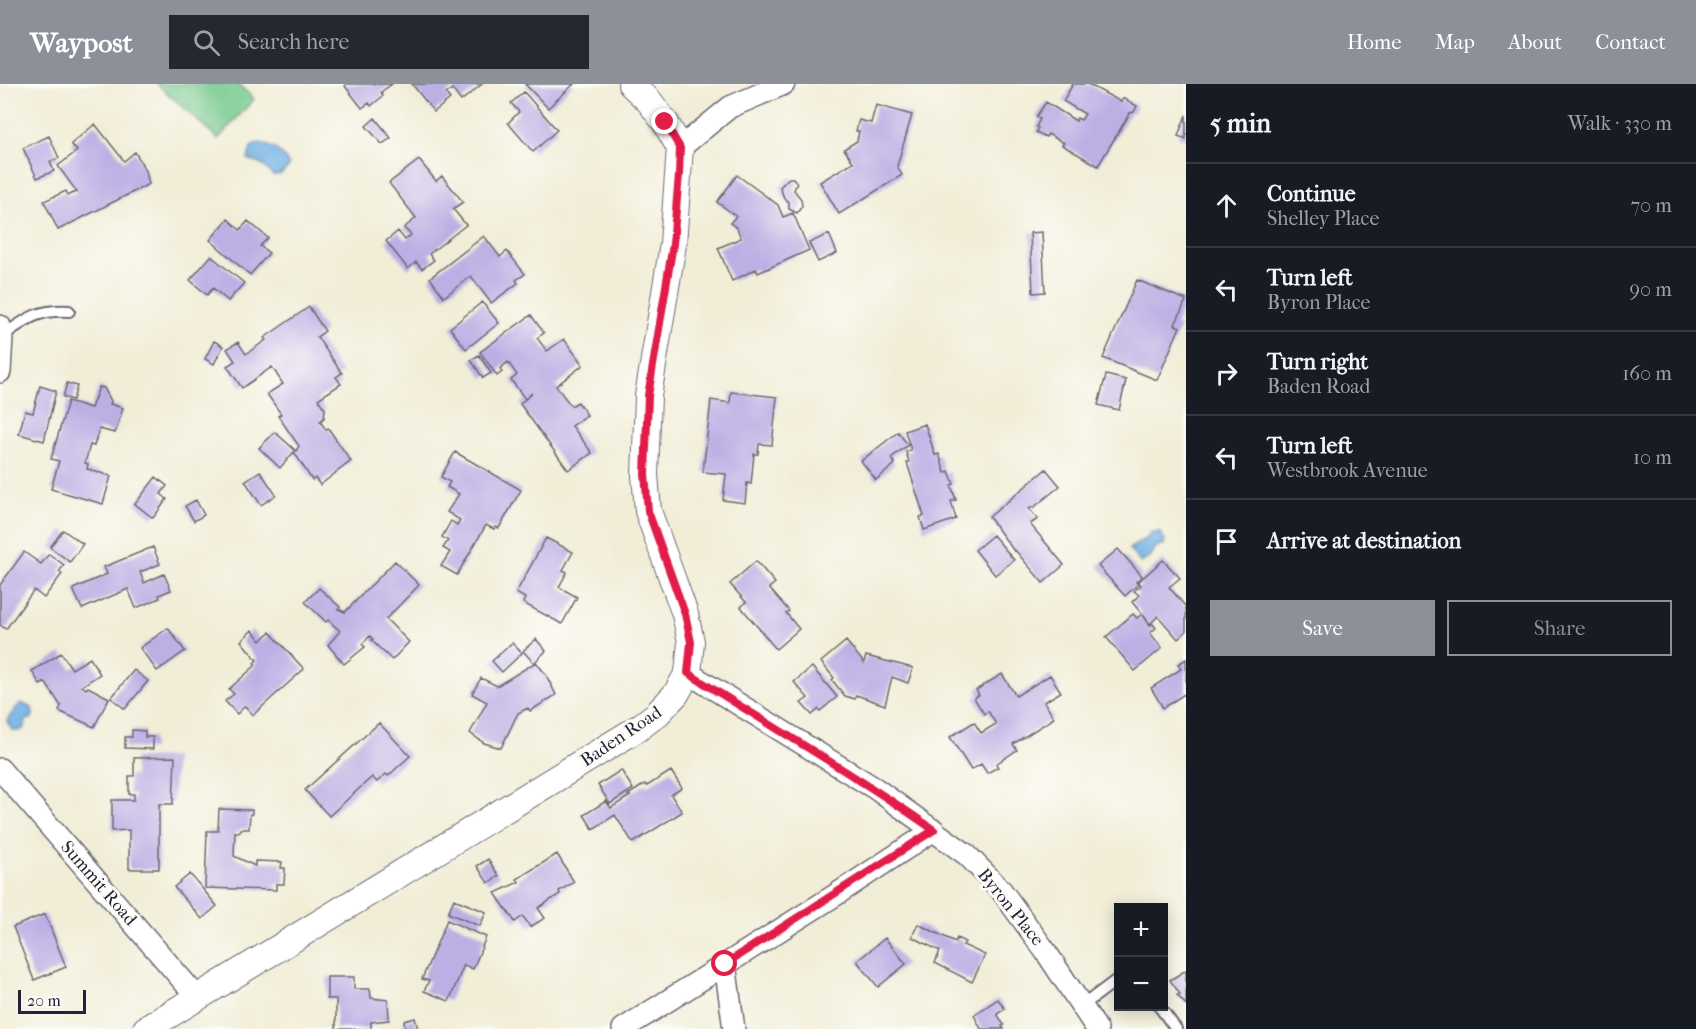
<!DOCTYPE html>
<html lang="en">
<head>
<meta charset="utf-8">
<style>
	body { margin:0; font-family:"IM FELL French Canon",serif; background:#242831; color:#f1f3f6 }
	.controls { position:absolute; right:18px; bottom:18px; display:grid; overflow:hidden; border-radius:0px; box-shadow:0 3px 15px #0003 }
	.controls button { width:54px; height:54px; display:grid; place-items:center; padding:0; border:0; border-bottom:2px solid #363941; background:#171b24; color:#f1f3f6; font:30px sans-serif }
	.scale { position:absolute; left:18px; bottom:15px; width:68px; box-sizing:border-box; padding-left:6px; border:3px solid #22223b; border-top:0; font-size:16px; line-height:21px; white-space:nowrap; color:#22223b; -webkit-text-stroke:4px #fdfcf7; paint-order:stroke }
	.stop { position:absolute; width:18px; height:18px; margin:-14px; border:4px solid #e11d48; border-radius:50%; background:#fff }
	.stop.end { background:#e11d48; border-color:#fff; box-shadow:0 2px 6px #0008 }
	.list { margin:0; padding:0; list-style:none }
	h2 { display:flex; justify-content:space-between; align-items:center; height:78px; margin:0; padding:0 24px; font-size:26px }
	h2 small { font-size:20px; font-weight:400; color:#9ea1a6 }
	.list li { display:grid; grid-template-columns:39px 1fr auto; gap:18px; align-items:center; box-sizing:border-box; height:84px; padding:0 24px; border-top:2px solid #363941 }
	.list b { display:block; font-size:22px; white-space:nowrap }
	.list p { margin:0; font-size:20px; white-space:nowrap; color:#9ea1a6 }
	.list em { font-size:20px; font-style:normal; color:#9ea1a6 }
	.actions { display:flex; gap:12px; padding:18px 24px }
	.actions a { flex:1; padding:14px 0; border:2px solid #8c9099; border-radius:0px; text-align:center; font-size:21px; color:#8c9099 }
	.actions .main { background:#8c9099; color:#fff }
	.icon { flex:none; width:33px; height:33px; fill:none; stroke:currentColor; stroke-width:2; stroke-linecap:round; stroke-linejoin:round }
	.map { position:relative; flex:none; width:1186px; height:945px; overflow:hidden }
	header { display:flex; align-items:center; gap:36px; box-sizing:border-box; height:84px; padding:0 30px; background:#8c9099; color:#fff }
	header strong { font-size:28px }
	nav { display:flex; gap:33px; margin-inline-start:auto; font-size:21px }
	.search { width:420px; height:54px; background:#242831; display:flex; align-items:center; gap:15px; box-sizing:border-box; padding:0 21px; border-radius:0px; color:#9ea1a6; font-size:22px }
	main { display:flex }
	aside { flex:1; background:#171b24 }
	.map>svg:first-child { display:block }
</style>
</head>
<body>
<header>
<strong>Waypost</strong>
<div class="search"><svg class="icon" aria-label="search" viewBox="0 0 24 24"><circle cx="10" cy="10" r="6"/><path d="M15 15l6 6"/></svg>Search here</div>
<nav><a>Home</a><a>Map</a><a>About</a><a>Contact</a></nav>
</header>
<main>
<div class="map">
<svg width="1186" height="945" viewBox="0 0 1186 945">
	<rect width="100%" height="100%" fill="#fdfcf7"/>
	<filter id="ink" filterUnits="userSpaceOnUse"><feTurbulence type="fractalNoise" baseFrequency=".0167" numOctaves="2"/><feDisplacementMap in="SourceGraphic" scale="12" xChannelSelector="R" yChannelSelector="G"/><feConvolveMatrix kernelMatrix="1 2 1 2 8 2 1 2 1" color-interpolation-filters="sRGB"/></filter>
	<filter id="wash" filterUnits="userSpaceOnUse"><feTurbulence type="fractalNoise" baseFrequency=".008" numOctaves="4" result="noise"/><feDisplacementMap in="SourceGraphic" scale="24" xChannelSelector="R" yChannelSelector="G"/><feGaussianBlur stdDeviation="1.35" result="paint"/><feColorMatrix in="noise" values="0 0 0 0 0 0 0 0 0 0 0 0 0 0 0 0 0 1.4 0 .05"/><feComposite in="paint" operator="in"/></filter>
	<g filter="url(#wash)">
		<rect width="100%" height="100%" fill="#f1edd7"/>
		<!-- green -->
		<path fill="#75c88b" stroke="#4c7563" stroke-width="1.5" d="M157,0H238L254,15L218,55Z"/>
		<!-- water -->
		<path fill="#6fb1e4" stroke="#486a90" stroke-width="1.5" d="M260,59C273,63 284,68 289,82L281,90L273,92L264,82L248,75L251,63Z
			M1151,448H1160L1165,457L1164,461L1156,463L1150,473L1141,479L1129,465L1148,453Z
			M21,619L32,624L33,631L31,635H27L24,644L19,647L12,646L7,637C8,634 18,621 21,619Z"/>
		<g id="blocks">
			<!-- building -->
			<path fill="#bbafe4" d="M347,0H392L381,8L383,12L371,22L369,19L362,24L345,2Z
				M412,0H482L461,17L452,5L446,10L450,15L434,28Z
				M525,0H574L548,24Z
				M1073,0H1088L1121,18L1123,14L1137,22L1134,28L1130,29L1098,82L1062,61L1064,59L1048,50L1046,53L1036,48L1038,44L1036,43L1040,35L1036,33L1046,18L1076,37L1077,34L1081,36L1085,30L1063,17Z
				M524,8L557,46L533,68L508,39L519,28L511,19Z
				M876,21L912,31L897,82L902,91L839,130L820,98L853,78L844,65L857,57L859,47H856L859,36L871,39Z
				M1186,31V55L1178,52Z
				M375,34L391,54L382,60L366,42Z
				M95,40L124,77L135,68L146,87L149,100L58,146L44,117L66,107L68,111L77,108L58,82L77,67L71,60Z
				M49,52L59,74L50,78L54,87L37,94L23,64Z
				M419,76L436,97L442,92L463,118L453,125L466,141L429,170L434,176L422,185L416,178L408,185L386,157L398,147L405,156L411,151L404,144L416,134L389,99Z
				M737,91L778,121L783,133L793,129L809,166L758,189L756,185L732,197L718,164L741,154L737,144L730,139L736,132L717,118Z
				M789,94H793L797,99L794,106L801,115L802,122L797,129L789,125V118L784,114L780,103Z
				M228,135L240,146L248,137L268,154L260,162L269,169L250,191L210,156Z
				M1042,148L1045,208L1033,209L1030,149Z
				M829,150L837,169L818,178L809,159Z
				M484,152L500,173L507,167L525,190L516,196L518,199L491,219L471,192L444,213L430,194Z
				M211,172L244,199L228,217L213,204L207,211L190,196Z
				M1137,196L1186,216L1175,241L1180,243L1157,296L1103,274Z
				M482,218L499,239L466,265L450,244Z
				M309,223L325,247L317,253L342,289L336,293L341,300L318,315L325,325L324,334L320,337L326,346L328,344L351,377L320,401L315,394L312,396L294,368L280,384L259,364L275,348L296,367L299,362L278,332L281,330L267,310L283,300L272,283L242,304L227,282L235,277L227,265L238,258L246,270L266,256L264,254Z
				M531,231L544,249L537,254L547,267L564,255L583,281L556,302L571,322L578,318L587,331L572,342L592,369L568,386L520,320L532,309L525,315L511,296L517,291L508,278L500,285L502,288L497,292L480,268Z
				M214,257L223,262L214,280L205,275Z
				M479,271L491,289L483,294L471,276Z
				M1106,291L1126,296L1119,326L1098,321Z
				M67,299L77,302L73,316L63,313Z
				M40,302L56,307L44,357L19,350L25,327L33,329Z
				M99,303L104,304L111,317L110,320L123,324L115,349L99,345L94,362L90,361L85,379L88,380L87,385L111,392L103,420L51,405L59,377L51,375L68,317L91,324Z
				M731,308L777,313L772,361L759,360L758,370H754L751,400L747,399L745,419L723,416L726,390L703,388L711,316L730,319Z
				M925,340L935,371L939,370L945,389L949,387L954,400L951,401L956,416L951,417L956,435L924,446L920,433L924,432L907,379L909,378L906,368L911,366L905,347Z
				M898,348L908,361L891,374L895,380L876,396L861,377Z
				M455,368L521,406L499,444L496,443L494,445L486,441L457,491L441,482L450,468L443,464L448,457L442,453L451,437L457,441L460,436L447,428L459,410L447,403L450,398L441,393Z
				M1046,385L1060,402L1033,424L1032,423L1029,425L1038,435L1030,440L1064,481L1043,499L1015,466L1014,467L989,433Z
				M260,387L276,411L261,421L245,397Z
				M156,393L167,402L161,410L167,415L153,434L135,420Z
				M196,416L204,431L194,437L185,422Z
				M63,446L83,460L70,478L50,463Z
				M993,451L1014,476L995,491L975,466Z
				M546,454L573,468L563,486L567,488L559,503L577,513L562,540L523,519L525,514L516,509Z
				M153,463L160,480L140,488L144,499L164,490L171,506L159,511L160,514L136,524L128,505L82,525L73,505L107,490L104,483Z
				M1118,465L1142,492L1136,498L1138,500L1125,512L1098,482Z
				M24,468L41,480L49,470L64,481L59,488L62,490L44,514L34,506L6,545L0,541V501Z
				M1163,476L1180,494L1169,503L1186,523V548L1178,555L1158,532L1150,540L1143,531L1150,541L1152,539L1156,544L1150,549L1162,564L1135,587L1106,553L1133,530L1137,534L1142,530L1132,518L1139,511L1134,507L1141,501L1138,498Z
				M395,477L419,501L386,535L409,558L392,576L371,556L373,555L370,552L362,560L365,563L344,580L328,561L340,547L328,536L326,538L305,518L319,504L340,523L338,525L345,528Z
				M756,477L775,499L769,504L789,527L786,529L799,545L776,565L741,523L746,518L730,500Z
				M168,544L185,567L157,587L140,564Z
				M252,546L261,557L270,548L304,585L253,631L245,622L237,630L225,617L234,610L229,605L256,581L254,579L257,576L241,557Z
				M536,555L546,567L534,579L523,567Z
				M846,557L864,579L866,572L913,584L908,599L892,593L885,621L856,611L855,615L845,612L832,596L834,594L821,578Z
				M512,559L522,569L502,588L492,577Z
				M61,569L72,585L90,574L100,590L82,602L86,605L88,603L109,614L94,643L59,627L61,622L45,598L40,601L32,587Z
				M1186,575V609L1163,624L1151,604L1181,585L1178,580Z
				M536,578L546,591L556,611L530,627L528,624L518,629L501,664L484,659L470,649L487,618L472,610L481,594L497,602Z
				M812,583L837,613L820,627L819,625L812,631L801,619L808,614L794,598Z
				M134,586L148,597L125,625L111,614Z
				M1002,590L1016,612L1050,591L1061,608L1044,618L1054,634L1013,660L1017,666L996,680L998,683L987,689L981,680L971,686L950,653L974,638L981,649L996,640L988,627L984,630L974,614L979,611L976,606Z
				M379,639L410,672L388,692L386,690L377,698L372,693L329,732L305,706Z
				M132,646L145,647V653H153V665L125,664V653H132Z
				M175,673L173,720H159V785H129V746L112,747V716H134V710H129V692H134V674Z
				M621,686L633,705L610,720L598,701Z
				M671,687L682,704L671,711L682,728L633,759L615,731L593,745L584,731L606,717L611,724L630,712L628,711L645,700L647,702Z
				M219,725L252,726V730H250L249,745H240V748H235L234,772L255,782V777L282,778L281,784H285L284,800H276V806L205,804L207,747H218Z
				M557,770L574,798L559,807L560,810L538,824L545,834L530,843L523,832L515,838L495,809L519,798L517,795Z
				M488,775L499,792L488,799L477,782Z
				M190,790L217,822L202,835L174,803Z
				M454,815L486,828L480,842L448,829Z
				M45,830L66,883L34,896L13,843Z
				M447,836L486,853L473,885L464,881L449,917L424,907L429,897L422,895Z
				M918,840L955,858L957,854L965,858L963,861L985,871L972,898L935,879L940,867L912,853Z
				M885,854L906,880L878,903L857,877Z
				M1186,886V921L1177,911L1180,910L1170,896Z
				M327,893H354V905H370L371,914L388,916L389,936L371,938V945H336V915H327Z
				M998,915L1005,925L997,930L1004,941L1002,942L1004,945H981L974,931Z
				M415,934L418,945H405L404,937Z"/>
		</g>
	</g>
	<g filter="url(#ink)">
		<use href="#blocks" fill-opacity="0" stroke="#6a6972" stroke-width="1.5"/>
		<g fill="none" stroke-linecap="round" stroke-linejoin="round">
			<!-- service casing -->
			<g stroke="#6a6972" stroke-width="14">
				<path id="service" d="M2,252C27,235 38,225 69,227
					M1082,922L1118,895
					M1159,922L1176,945"/>
			</g>
			<!-- minor casing -->
			<g stroke="#6a6972" stroke-width="24">
				<path id="minor" d="M680,64L730,23L784,0
					M0,242L2,252L0,288
					M688,589L876,705L967,771L1001,806L1046,868L1097,945
					M0,685L197,913
					M725,880L734,945
					M623,945L837,810L934,746"/>
			</g>
			<!-- tertiary casing -->
			<g stroke="#6a6972" stroke-width="28">
				<path id="tertiary" d="M146,945L640,643L657,630L676,610L688,589L691,558L685,530L648,427L645,391L648,312L673,160L680,64L665,38L649,17L631,0"/>
			</g>
			<!-- service -->
			<use href="#service" stroke="#fff" stroke-width="10"/>
			<!-- minor -->
			<use href="#minor" stroke="#fff" stroke-width="21"/>
			<!-- tertiary -->
			<use href="#tertiary" stroke="#fff" stroke-width="26"/>
		</g>
	</g>
	<g fill="none" stroke-linecap="round" stroke-linejoin="round" filter="url(#ink)">
		<!-- route -->
		<path stroke="#e11d48" stroke-width="8" d="M665,38L680,64L679,91L673,160L648,312L645,390L648,427L685,530L691,558L688,589C770,642 855,690 934,746L725,880"/>
	</g>
	<g text-anchor="middle" stroke-width="6" stroke-linejoin="round" paint-order="stroke">
		<!-- street labels -->
		<g font-size="18" fill="#22223b" stroke="#fdfcf7">
			<text transform="translate(621 652) rotate(-34)" y="6">Baden Road</text>
			<text transform="translate(99 799) rotate(49)" y="6">Summit Road</text>
			<text transform="translate(1011 823) rotate(51)" y="6">Byron Place</text>
		</g>
	</g>
</svg>
<div class="controls">
<button>+</button>
<button>−</button>
</div>
<div class="scale">20 m</div>
<div class="stop" style="left:725px;top:880px"></div>
<div class="stop end" style="left:665px;top:38px"></div>
</div>
<aside>
<h2>5 min<small>Walk · 330 m</small></h2>
<ul class="list">
<li><svg class="icon" aria-label="ahead" viewBox="0 0 24 24"><path d="M12 20V5M6 11l6-6 6 6"/></svg><div><b>Continue</b><p>Shelley Place</p></div><em>70 m</em></li>
<li><svg class="icon" aria-label="left" viewBox="0 0 24 24"><path d="M17 20v-9H6M10 6l-5 5 5 5"/></svg><div><b>Turn left</b><p>Byron Place</p></div><em>90 m</em></li>
<li><svg class="icon" aria-label="right" viewBox="0 0 24 24"><path d="M7 20v-9h11M14 6l5 5-5 5"/></svg><div><b>Turn right</b><p>Baden Road</p></div><em>160 m</em></li>
<li><svg class="icon" aria-label="left" viewBox="0 0 24 24"><path d="M17 20v-9H6M10 6l-5 5 5 5"/></svg><div><b>Turn left</b><p>Westbrook Avenue</p></div><em>10 m</em></li>
<li><svg class="icon" aria-label="arrive" viewBox="0 0 24 24"><path d="M6 21V4h12l-3 4 3 4H6"/></svg><div><b>Arrive at destination</b></div></li>
</ul>
<div class="actions"><a class="main">Save</a><a>Share</a></div>
</aside>
</main>
</body>
</html>
